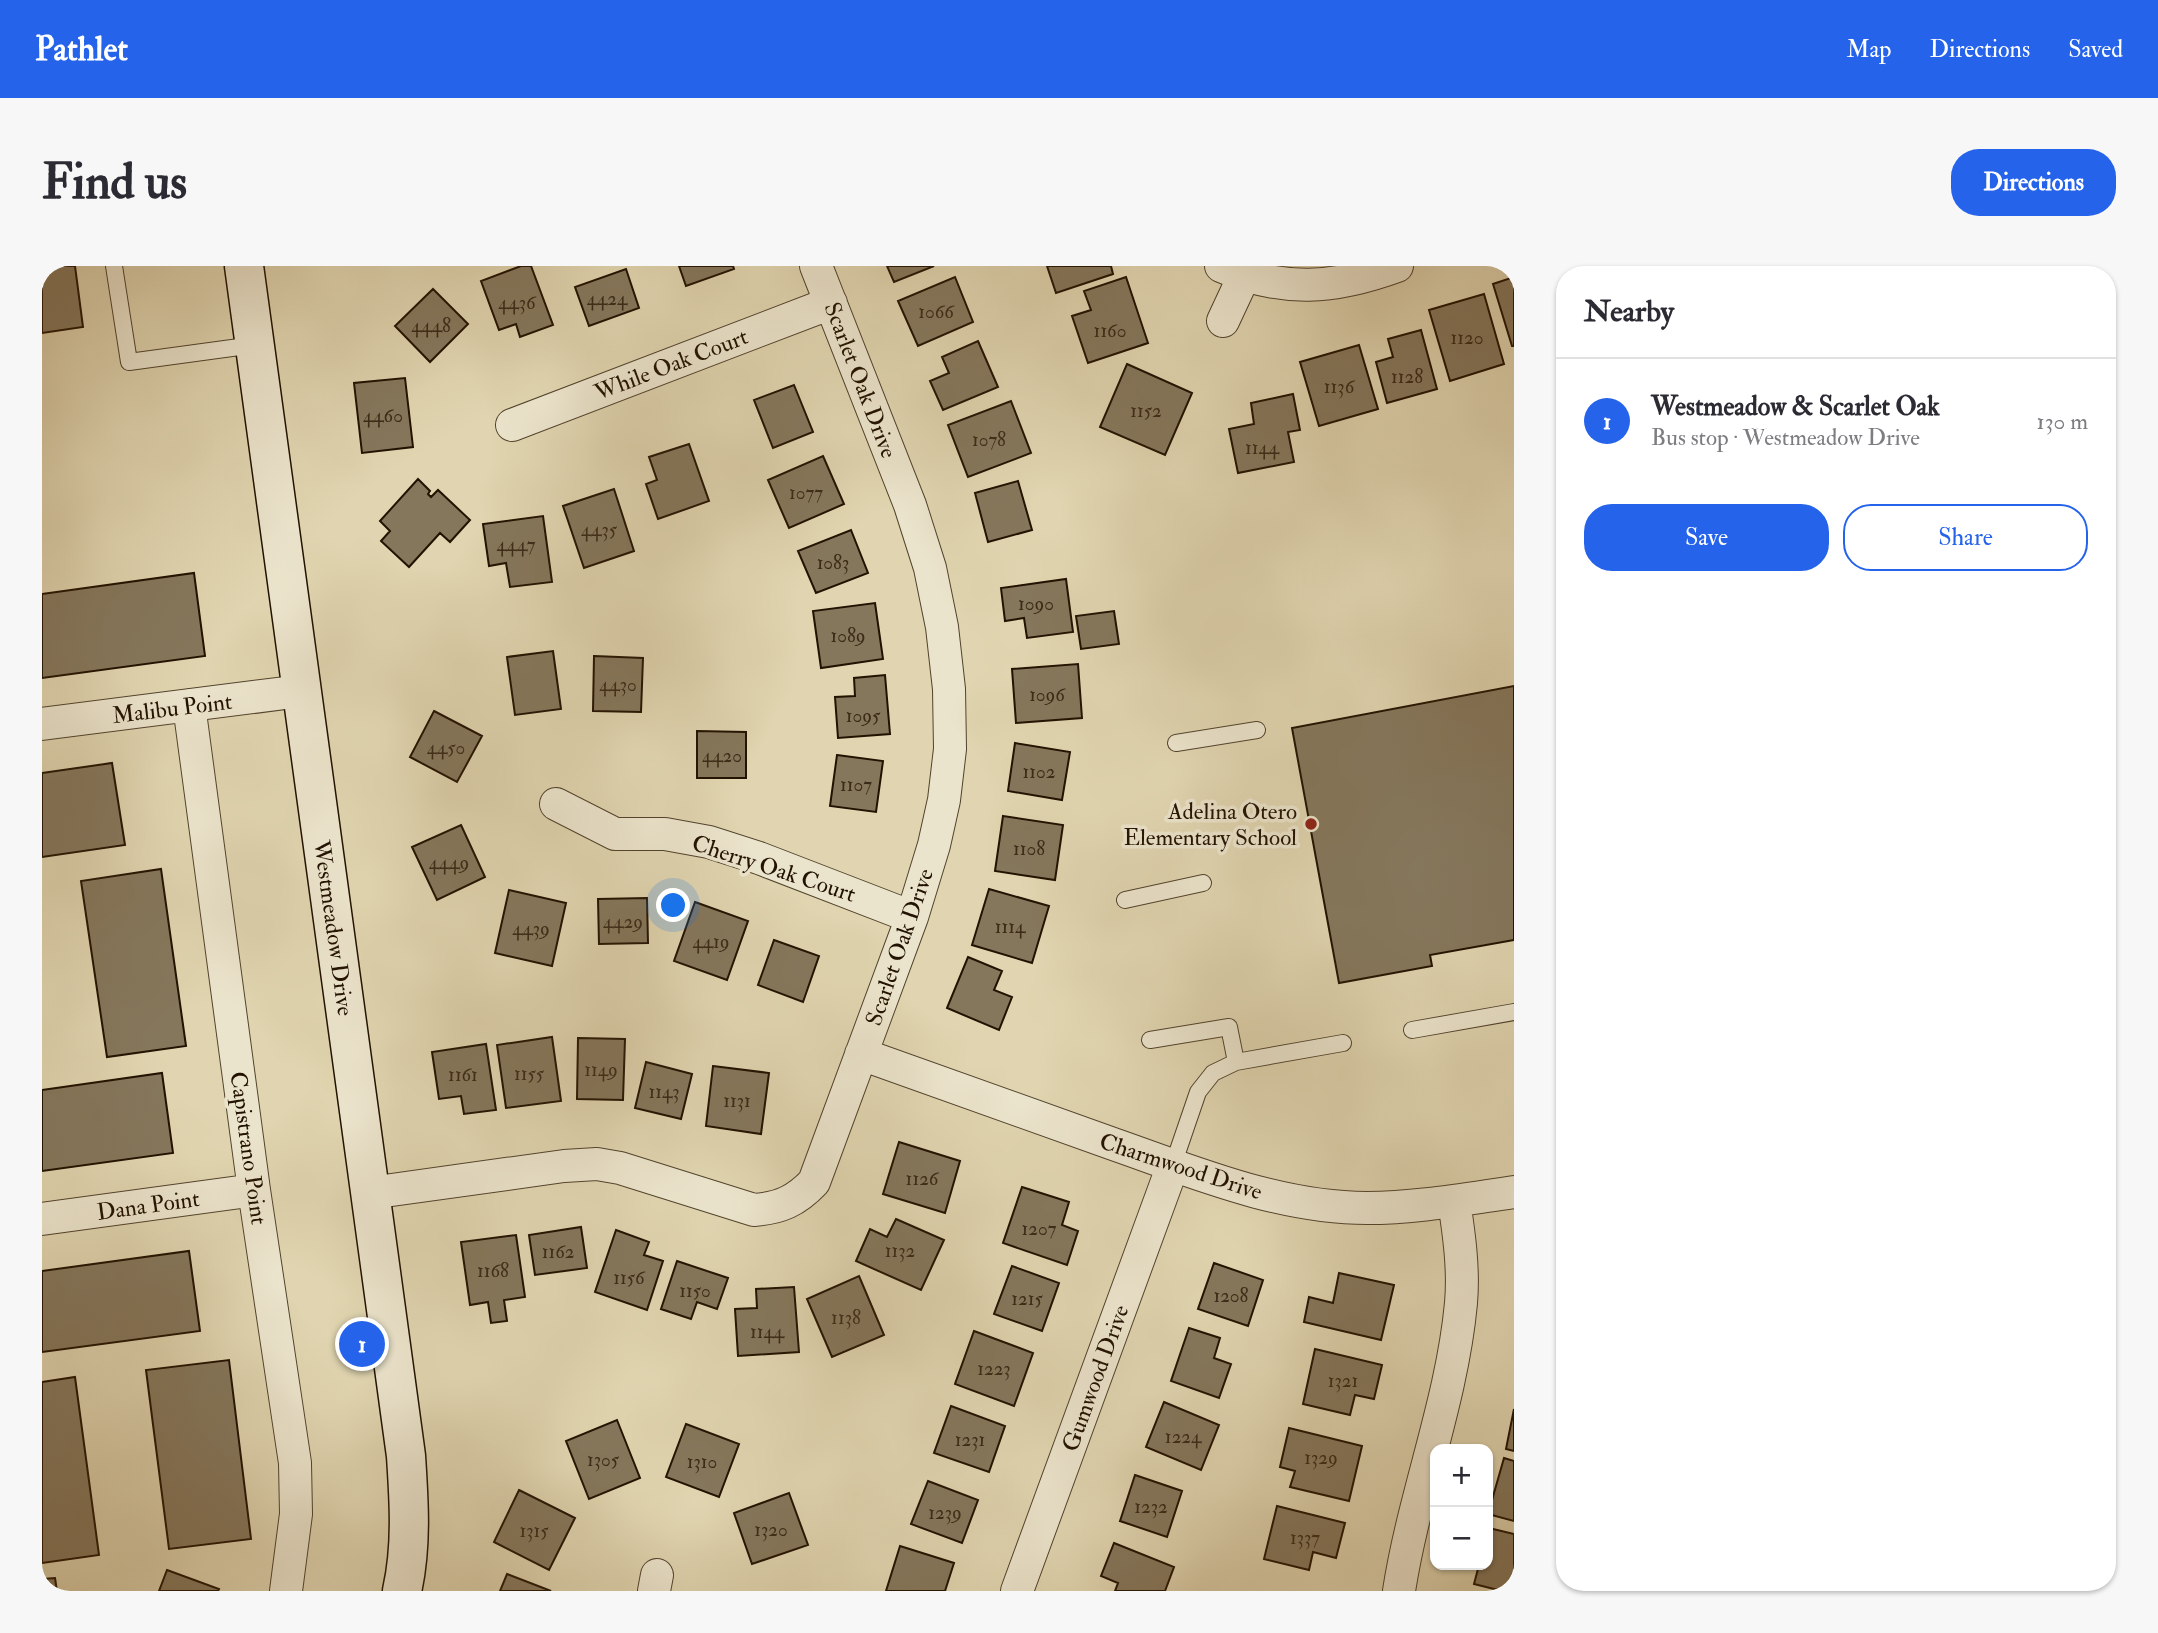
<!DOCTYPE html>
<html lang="en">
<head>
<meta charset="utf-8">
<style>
	body { margin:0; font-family:"IM FELL Double Pica",serif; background:#f7f7f7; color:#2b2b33 }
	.controls { position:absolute; right:21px; bottom:21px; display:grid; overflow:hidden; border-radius:14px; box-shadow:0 2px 5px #0004 }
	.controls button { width:63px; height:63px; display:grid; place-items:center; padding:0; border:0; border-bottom:2px solid #e1e1e2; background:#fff; color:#2b2b33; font:35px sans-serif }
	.you { position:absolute; left:632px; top:640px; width:24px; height:24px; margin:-18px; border:5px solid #fff; border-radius:50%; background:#1a73e8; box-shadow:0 0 0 10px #1a73e833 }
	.badge { display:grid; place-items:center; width:46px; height:46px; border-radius:50%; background:#2563eb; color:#fff; font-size:23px; font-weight:700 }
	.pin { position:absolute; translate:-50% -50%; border:4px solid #fff; box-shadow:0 2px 7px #0006 }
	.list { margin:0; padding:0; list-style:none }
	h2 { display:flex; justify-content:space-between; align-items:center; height:91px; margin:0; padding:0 28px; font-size:30px }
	h2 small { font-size:23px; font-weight:400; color:#7c7c81 }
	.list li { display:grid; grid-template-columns:46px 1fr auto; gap:21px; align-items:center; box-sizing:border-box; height:126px; padding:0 28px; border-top:2px solid #e1e1e2 }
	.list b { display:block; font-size:26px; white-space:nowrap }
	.list p { margin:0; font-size:23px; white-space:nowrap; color:#7c7c81 }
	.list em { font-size:23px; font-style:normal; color:#7c7c81 }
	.actions { display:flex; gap:14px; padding:21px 28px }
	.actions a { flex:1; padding:16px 0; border:2px solid #2563eb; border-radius:28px; text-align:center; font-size:24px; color:#2563eb }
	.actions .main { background:#2563eb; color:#fff }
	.map { position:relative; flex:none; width:1472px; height:1325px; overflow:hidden; border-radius:28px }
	header { display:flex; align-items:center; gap:42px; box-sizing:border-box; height:98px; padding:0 35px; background:#2563eb; color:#fff }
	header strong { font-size:33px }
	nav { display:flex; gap:38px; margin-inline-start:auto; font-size:24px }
	.intro { display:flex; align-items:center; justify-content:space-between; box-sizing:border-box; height:168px; padding:0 42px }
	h1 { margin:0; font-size:49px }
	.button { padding:18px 32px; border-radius:28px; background:#2563eb; color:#fff; font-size:24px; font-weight:700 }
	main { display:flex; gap:42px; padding:0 42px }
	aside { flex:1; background:#fff; border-radius:28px; box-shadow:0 2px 5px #0004 }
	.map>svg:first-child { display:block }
</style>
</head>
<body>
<header>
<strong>Pathlet</strong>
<nav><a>Map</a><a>Directions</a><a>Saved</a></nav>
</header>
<div class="intro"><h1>Find us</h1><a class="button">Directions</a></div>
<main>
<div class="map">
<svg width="1472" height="1325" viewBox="0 0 1472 1325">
	<rect width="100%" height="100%" fill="#e0d5b0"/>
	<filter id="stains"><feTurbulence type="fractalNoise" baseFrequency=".00286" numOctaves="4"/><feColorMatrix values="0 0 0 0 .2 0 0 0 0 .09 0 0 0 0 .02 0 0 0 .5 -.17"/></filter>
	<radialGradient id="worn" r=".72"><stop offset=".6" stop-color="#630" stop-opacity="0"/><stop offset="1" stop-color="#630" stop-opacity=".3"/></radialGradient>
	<!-- building -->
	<path fill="#85775c" stroke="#221201" stroke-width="2" d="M0,0H33L41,61L0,67Z
		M479,0H489L511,59L478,71L474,58L457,64L439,15Z
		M637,0H691L692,3L644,20Z
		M845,0H892L852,16Z
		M1005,0H1069L1071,8L1014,27Z
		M584,3L597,42L547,60L533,21Z
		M913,11L931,56L876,80L856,35Z
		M1084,11L1106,77L1046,97L1030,50L1049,44L1042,25Z
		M1472,11V80H1470L1451,18Z
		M391,23L426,58L388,96L353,60Z
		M1442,28L1462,98L1408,115L1387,44Z
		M1379,64L1395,123L1345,137L1334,96L1351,91L1346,73Z
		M936,75L956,121L901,144L888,115L907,107L900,91Z
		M1317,79L1336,143L1277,160L1258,96Z
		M1085,98L1150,127L1123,189L1058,161Z
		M363,112L371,181L320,187L312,117Z
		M752,119L771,166L731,182L712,134Z
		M1251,128L1258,164L1246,166L1252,196L1196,207L1187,163L1212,158L1209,137Z
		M969,135L989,187L926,211L906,159Z
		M647,178L667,235L616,253L604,218L615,214L607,191Z
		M781,190L802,238L747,262L726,214Z
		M376,213L388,225L386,228L389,231L396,224L428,254L408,276L398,267L367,301L339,275L348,265L338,255Z
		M976,215L990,264L946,276L933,227Z
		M572,223L592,285L542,302L521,240Z
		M501,250L510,316L468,321L464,297L447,300L441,258Z
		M809,264L826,307L774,327L756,285Z
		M152,307L163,390L0,412V328Z
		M1024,313L1031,366L985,372L982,352L963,355L959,322Z
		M833,337L841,393L779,402L771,345Z
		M1072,345L1077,378L1039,383L1034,350Z
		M511,385L519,443L473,449L465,391Z
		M552,390L601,392L599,446L551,445Z
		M1036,398L1040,452L974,457L970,403Z
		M843,409L848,468L796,472L793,431L813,430L812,412Z
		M1472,420V674L1388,689L1390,700L1297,717L1250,462Z
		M392,445L440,470L415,516L368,491Z
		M655,465L704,466V512H655Z
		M973,477L1028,486L1020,534L966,525Z
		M795,489L841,495L834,546L788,540Z
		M70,497L83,579L0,591V507Z
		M961,550L1021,559L1013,614L953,605Z
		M419,559L443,611L395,634L370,581Z
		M119,603L144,780L65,791L39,615Z
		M947,623L1007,640L990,697L930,679Z
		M467,624L524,637L510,700L453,687Z
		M605,632L606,677L557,678L556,633Z
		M653,636L706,655L685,714L632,695Z
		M732,674L777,690L761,736L716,719Z
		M926,691L960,705L952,724L970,731L957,764L905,742Z
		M510,771L519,835L464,842L455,779Z
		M536,772L583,773L581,834L535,833Z
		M444,778L454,844L422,848L419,830L397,833L390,786Z
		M604,796L650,808L639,853L593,842Z
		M671,800L727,807L719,868L664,860Z
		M120,807L131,887L0,905V824Z
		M857,876L918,895L903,947L841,928Z
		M980,921L1027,936L1020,959L1036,965L1025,999L961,977Z
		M854,953L902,974L879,1024L814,995L828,963L845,971Z
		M539,961L545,1002L493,1009L487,969Z
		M574,964L607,976L602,989L621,995L605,1044L553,1026Z
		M474,969L483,1031L462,1034L465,1055L449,1057L446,1036L428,1039L419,976Z
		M147,985L158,1065L0,1086V1005Z
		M635,995L686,1012L675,1043L655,1036L649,1053L619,1043Z
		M1172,997L1221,1014L1206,1060L1156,1043Z
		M970,1000L1017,1017L1000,1065L952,1048Z
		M1297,1007L1352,1019L1339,1074L1262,1056L1267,1031L1291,1037Z
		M817,1010L842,1069L790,1091L765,1033Z
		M752,1021L757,1086L696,1090L693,1043L715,1042L714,1023Z
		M1147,1062L1178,1072L1172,1092L1189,1098L1177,1132L1129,1115Z
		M932,1065L991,1087L972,1140L913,1118Z
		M1273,1083L1340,1099L1332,1133L1313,1129L1308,1149L1261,1138Z
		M187,1094L209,1273L127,1283L104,1104Z
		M33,1111L57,1289L0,1297V1116Z
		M1122,1136L1177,1159L1159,1204L1104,1181Z
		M909,1140L963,1160L947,1206L892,1187Z
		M1472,1143V1185L1464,1183Z
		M575,1154L598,1212L547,1233L524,1175Z
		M644,1158L697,1178L677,1231L624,1211Z
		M1247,1162L1320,1180L1307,1235L1248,1221L1253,1205L1238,1201Z
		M1462,1192L1472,1195V1255L1446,1248Z
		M1093,1209L1140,1225L1125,1271L1078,1255Z
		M886,1215L936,1234L920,1277L869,1258Z
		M477,1224L533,1252L507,1304L452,1276Z
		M747,1227L766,1279L710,1298L692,1247Z
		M1235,1240L1303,1257L1294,1292L1271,1286L1267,1304L1222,1293Z
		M1447,1262L1472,1268V1325H1460L1432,1318L1437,1299H1446Z
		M1072,1277L1132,1301L1123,1325H1073L1076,1317L1059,1310Z
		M858,1280L912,1297L903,1325H844Z
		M125,1304L177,1323L176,1325H117Z
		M465,1308L509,1325H458Z
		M13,1312L15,1325H0V1313Z"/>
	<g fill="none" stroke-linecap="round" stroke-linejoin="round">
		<!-- lane casing -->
		<g stroke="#52432d" stroke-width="18">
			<path id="lane" d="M72,0L87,96L212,79
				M1134,477L1215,464
				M1083,634L1161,617
				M1370,764L1472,746
				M1108,774L1187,761L1194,796
				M1131,899L1156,826L1171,807L1194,796L1301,777"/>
		</g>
		<!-- street casing -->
		<g stroke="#52432d" stroke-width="34">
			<path id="street" d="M1179,0C1242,27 1292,23 1355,0
				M1181,55L1202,10
				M470,159L789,37
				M147,439L212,924L253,1197L254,1248L244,1325
				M0,458L259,425
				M514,538L573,568H623L667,576L717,592L870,651
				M819,788C904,818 989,848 1074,879C1154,907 1238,942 1325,942C1374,942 1423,933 1472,926
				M328,927L522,900L555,898L578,902L712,944C738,942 754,935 772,916L870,651L892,579L902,534L908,483L907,423L900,361L888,302L868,239L774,0
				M0,953L212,924
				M612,1325L615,1309
				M975,1325L1131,899
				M1357,1325C1372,1228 1410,1135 1419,1037C1422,1003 1417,968 1412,935"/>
		</g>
		<!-- secondary casing -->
		<g stroke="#221201" stroke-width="41">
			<path id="secondary" d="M202,0L364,1190C367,1235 370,1281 360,1325"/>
		</g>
		<!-- lane -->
		<use href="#lane" stroke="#ebe4cc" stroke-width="16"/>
		<!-- street -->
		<use href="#street" stroke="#ebe4cc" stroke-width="32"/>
		<!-- secondary -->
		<use href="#secondary" stroke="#ebe4cc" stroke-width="38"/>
	</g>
	<!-- markers -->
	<circle fill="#8f2418" stroke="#ebe4cc" stroke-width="2.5" cx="1269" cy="558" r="7"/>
	<g text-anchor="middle" stroke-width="7" stroke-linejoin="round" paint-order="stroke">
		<!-- number labels -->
		<g font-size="19" fill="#3b2b18">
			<text x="565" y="39">4424</text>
			<text x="475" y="43">4436</text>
			<text x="894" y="52">1066</text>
			<text x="389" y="66">4448</text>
			<text x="1068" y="71">1160</text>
			<text x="1425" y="78">1120</text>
			<text x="1365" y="117">1128</text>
			<text x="1297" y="127">1136</text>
			<text x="1104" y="151">1152</text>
			<text x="341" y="156">4460</text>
			<text x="947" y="180">1078</text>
			<text x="1220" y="188">1144</text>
			<text x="764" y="233">1077</text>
			<text x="557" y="270">4435</text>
			<text x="474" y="285">4447</text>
			<text x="791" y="303">1083</text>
			<text x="994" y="344">1090</text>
			<text x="806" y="376">1089</text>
			<text x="576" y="425">4430</text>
			<text x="1005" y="435">1096</text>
			<text x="821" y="456">1095</text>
			<text x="404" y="488">4450</text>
			<text x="680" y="496">4420</text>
			<text x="997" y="512">1102</text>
			<text x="814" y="525">1107</text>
			<text x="987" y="589">1108</text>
			<text x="407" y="603">4449</text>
			<text x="581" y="662">4429</text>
			<text x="968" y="667">1114</text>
			<text x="489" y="669">4439</text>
			<text x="669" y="682">4419</text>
			<text x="559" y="810">1149</text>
			<text x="487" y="814">1155</text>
			<text x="421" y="815">1161</text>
			<text x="622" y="832">1143</text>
			<text x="695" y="841">1131</text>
			<text x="880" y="919">1126</text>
			<text x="997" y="969">1207</text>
			<text x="858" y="991">1132</text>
			<text x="516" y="992">1162</text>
			<text x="451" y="1011">1168</text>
			<text x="587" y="1018">1156</text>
			<text x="653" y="1031">1150</text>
			<text x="1189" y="1036">1208</text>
			<text x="985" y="1039">1215</text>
			<text x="804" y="1058">1138</text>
			<text x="725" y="1072">1144</text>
			<text x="952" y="1109">1223</text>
			<text x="1301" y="1121">1321</text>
			<text x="1141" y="1177">1224</text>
			<text x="928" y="1180">1231</text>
			<text x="1279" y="1198">1329</text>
			<text x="561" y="1200">1305</text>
			<text x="660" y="1202">1310</text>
			<text x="1109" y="1247">1232</text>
			<text x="903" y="1253">1239</text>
			<text x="729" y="1270">1320</text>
			<text x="492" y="1271">1315</text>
			<text x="1263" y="1278">1337</text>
		</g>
		<!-- street labels -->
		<g font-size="23" fill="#221201" stroke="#ebe4cc">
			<text transform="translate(629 98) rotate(-21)" y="8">While Oak Court</text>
			<text transform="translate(819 114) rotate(69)" y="8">Scarlet Oak Drive</text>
			<text transform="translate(130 442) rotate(-7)" y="8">Malibu Point</text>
			<text transform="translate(732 602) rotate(18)" y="8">Cherry Oak Court</text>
			<text transform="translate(292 662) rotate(82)" y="8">Westmeadow Drive</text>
			<text transform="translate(857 681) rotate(-71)" y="8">Scarlet Oak Drive</text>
			<text transform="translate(207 882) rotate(82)" y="8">Capistrano Point</text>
			<text transform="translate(1139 900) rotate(18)" y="8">Charmwood Drive</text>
			<text transform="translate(106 939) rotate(-8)" y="8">Dana Point</text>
			<text transform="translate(1053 1112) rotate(-70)" y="8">Gumwood Drive</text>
		</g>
		<!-- poi labels -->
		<g font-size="23" fill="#221201" stroke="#ebe4cc" text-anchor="end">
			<text x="1255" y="553">Adelina Otero<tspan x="1255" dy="26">Elementary School</tspan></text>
		</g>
	</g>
	<rect width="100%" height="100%" filter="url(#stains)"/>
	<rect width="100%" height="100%" fill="url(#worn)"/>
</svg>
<div class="controls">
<button>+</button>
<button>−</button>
</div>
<div class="you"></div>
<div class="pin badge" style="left:320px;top:1078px">1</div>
</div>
<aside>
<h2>Nearby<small></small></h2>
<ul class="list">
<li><span class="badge">1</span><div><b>Westmeadow &amp; Scarlet Oak</b><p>Bus stop · Westmeadow Drive</p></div><em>130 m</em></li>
</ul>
<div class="actions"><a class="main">Save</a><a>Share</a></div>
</aside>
</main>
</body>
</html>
